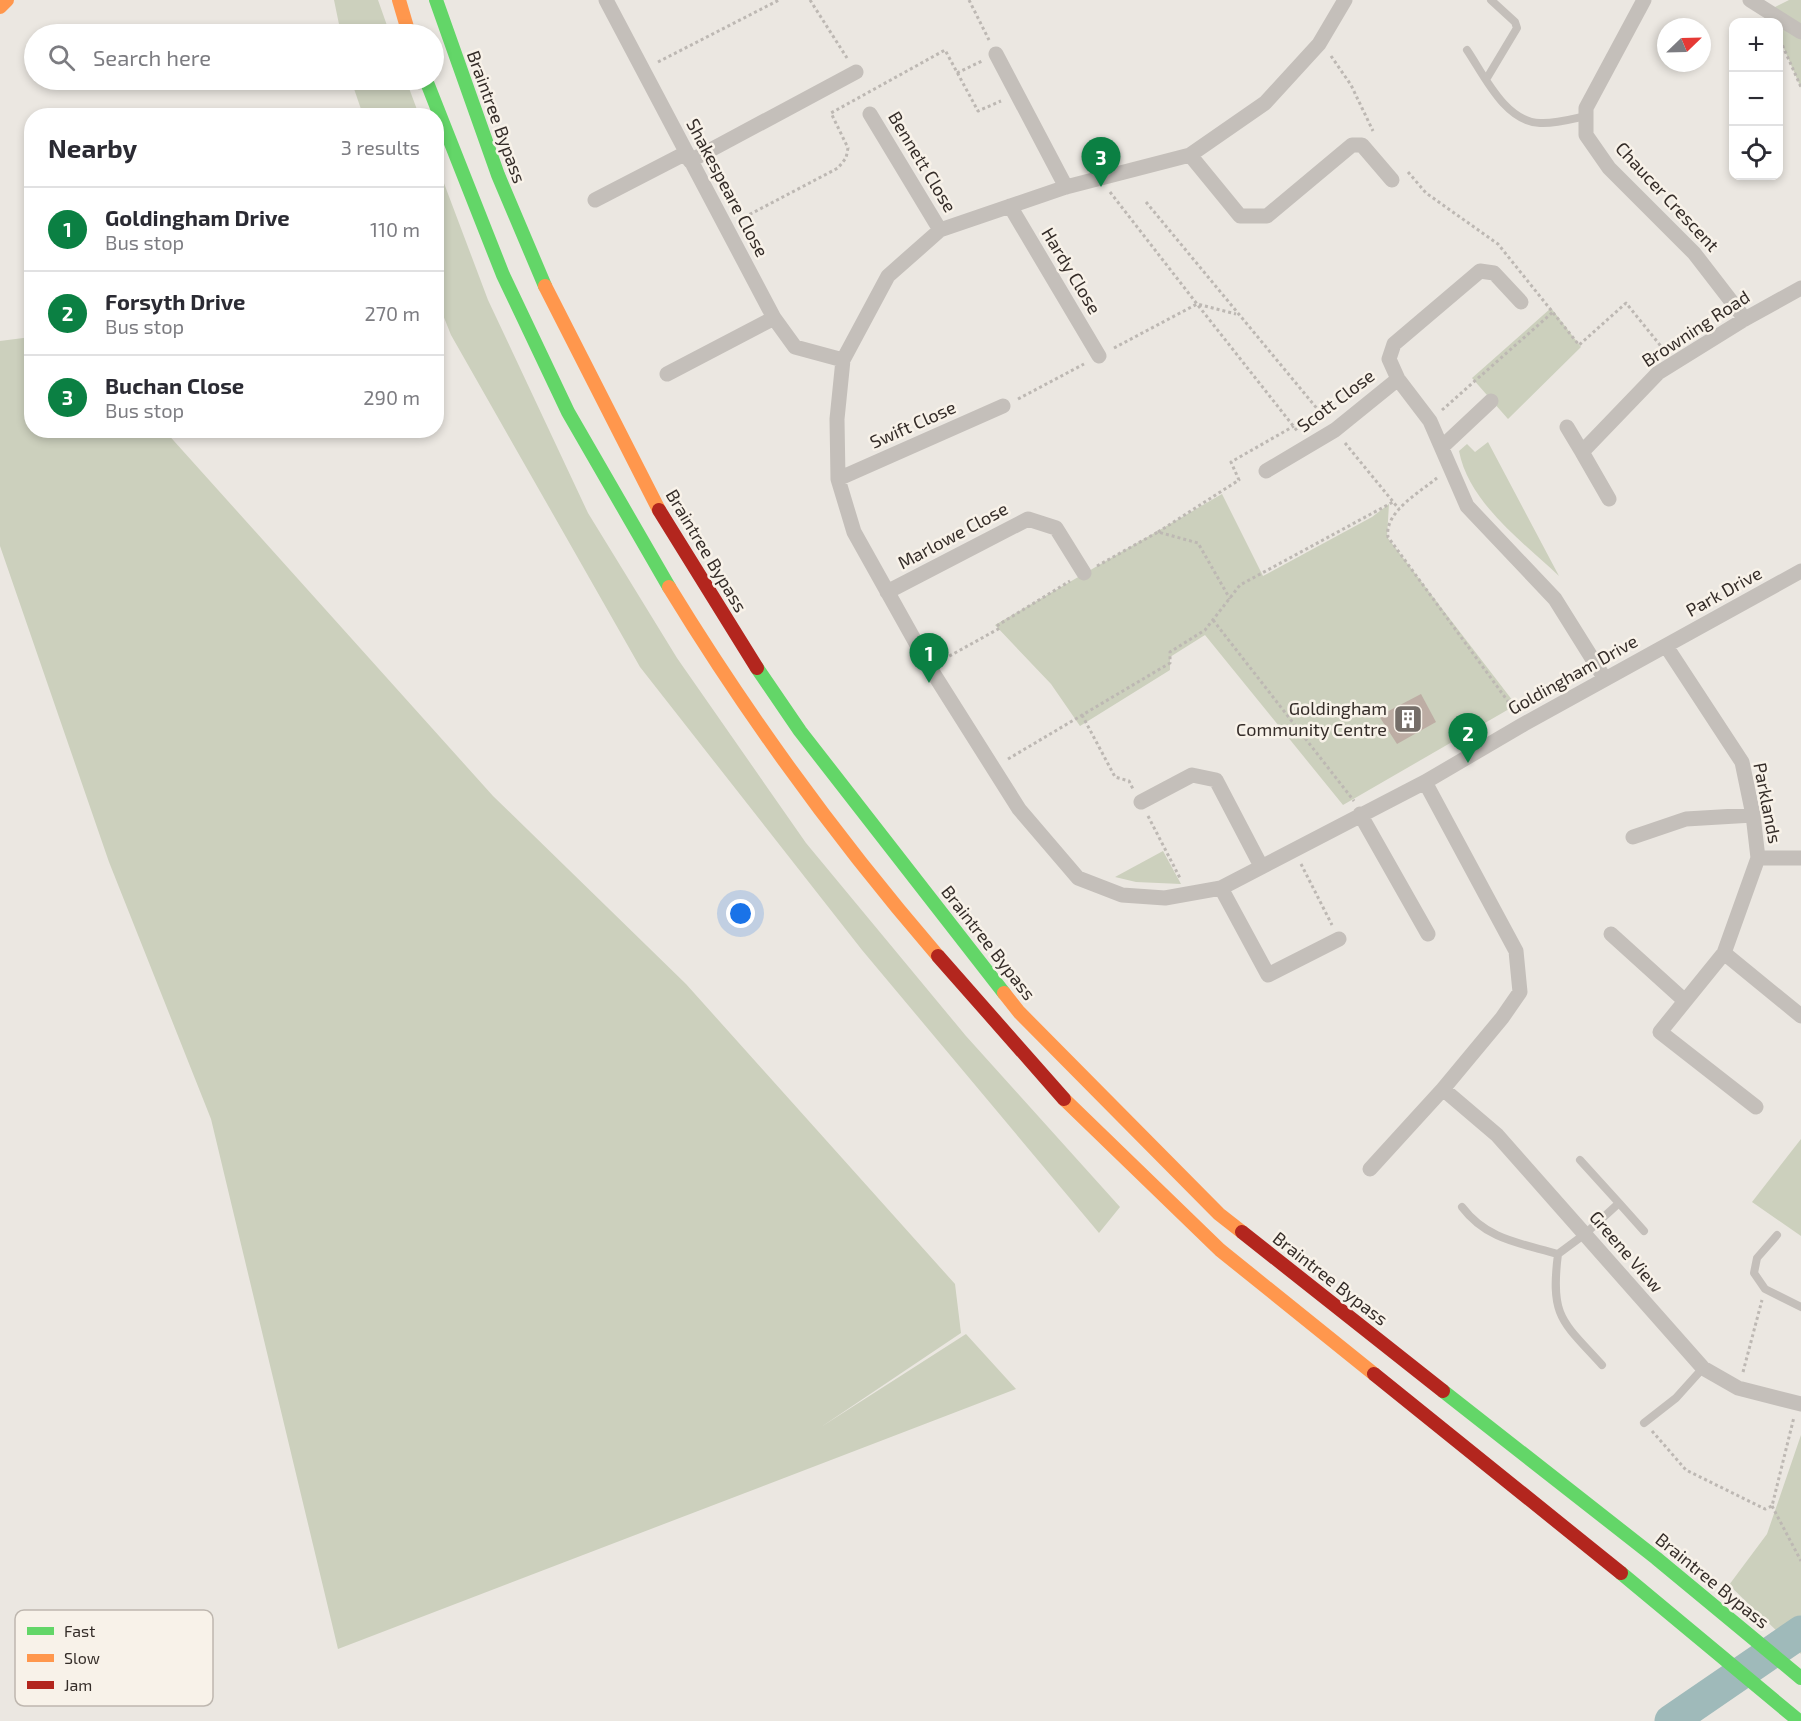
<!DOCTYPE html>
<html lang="en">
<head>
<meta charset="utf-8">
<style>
	body { margin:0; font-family:"Exo 2",sans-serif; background:#f7f7f7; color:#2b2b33 }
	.controls { position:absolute; right:18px; top:18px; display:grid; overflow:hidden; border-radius:12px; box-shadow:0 3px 9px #0003 }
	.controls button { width:54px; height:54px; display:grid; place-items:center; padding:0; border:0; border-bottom:2px solid #e1e1e2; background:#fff; color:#2b2b33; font:30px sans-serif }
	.compass { position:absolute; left:1657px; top:18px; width:54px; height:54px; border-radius:50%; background:#fff; box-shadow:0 3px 9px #0003; rotate:67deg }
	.you { position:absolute; left:741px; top:914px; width:21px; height:21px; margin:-15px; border:4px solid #fff; border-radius:50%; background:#1a73e8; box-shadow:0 0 0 9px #1a73e833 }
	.badge { display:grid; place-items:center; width:39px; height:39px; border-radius:50%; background:#0b8043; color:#fff; font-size:20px; font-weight:700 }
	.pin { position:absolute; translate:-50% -50px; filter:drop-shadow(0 2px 3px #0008) }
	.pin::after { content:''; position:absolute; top:32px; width:21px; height:18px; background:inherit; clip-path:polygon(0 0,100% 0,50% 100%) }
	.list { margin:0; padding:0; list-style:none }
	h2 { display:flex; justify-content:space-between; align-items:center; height:78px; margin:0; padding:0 24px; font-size:26px }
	h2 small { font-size:20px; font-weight:400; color:#7c7c81 }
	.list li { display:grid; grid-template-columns:39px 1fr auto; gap:18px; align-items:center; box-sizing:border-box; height:84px; padding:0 24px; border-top:2px solid #e1e1e2 }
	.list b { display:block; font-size:22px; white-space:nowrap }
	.list p { margin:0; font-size:20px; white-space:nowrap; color:#7c7c81 }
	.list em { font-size:20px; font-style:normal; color:#7c7c81 }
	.icon { flex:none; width:33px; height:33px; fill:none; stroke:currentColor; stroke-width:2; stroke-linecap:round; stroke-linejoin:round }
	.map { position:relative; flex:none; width:1801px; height:1721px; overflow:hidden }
	.search { position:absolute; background:#fff; box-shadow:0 3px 9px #0003; left:24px; top:24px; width:420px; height:66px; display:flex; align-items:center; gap:15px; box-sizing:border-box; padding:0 21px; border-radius:33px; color:#7c7c81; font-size:22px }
	.panel { position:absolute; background:#fff; box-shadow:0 3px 9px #0003; left:24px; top:108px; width:420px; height:330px; border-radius:24px }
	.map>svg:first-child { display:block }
</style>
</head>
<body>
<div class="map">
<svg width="1801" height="1721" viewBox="0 0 1801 1721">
	<rect width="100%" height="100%" fill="#ebe7e1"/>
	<!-- green -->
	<path fill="#ccd0bd" d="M334,0H378L390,34H341Z
		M1789,0H1801V88L1779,37L1778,22L1767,11Z
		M351,80H406L419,115H363Z
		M436,162L488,300L588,513L677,658L806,843L966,1036L1120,1207L1099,1233L862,950L640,667L451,335L437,300Z
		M1551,308L1581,347L1508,419L1472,378Z
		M31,337L32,430L165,431L493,796L686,984L955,1284L961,1333L821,1427L966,1334L1016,1389L338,1649L211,1119L109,862L0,546V341Z
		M1488,442L1559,576C1523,542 1469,503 1459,451L1467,444L1475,452Z
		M1222,494L1263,576L1372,517L1389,504L1387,537L1516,705L1343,805L1205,635L1170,657V670L1080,726L1051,684L995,625Z
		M1163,851L1181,884L1136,882L1115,877Z
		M1801,1139V1236L1752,1202Z
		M1801,1435V1654L1729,1585L1767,1534Z"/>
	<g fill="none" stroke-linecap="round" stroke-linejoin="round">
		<!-- river -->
		<path stroke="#9fbaba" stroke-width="33" d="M1671,1721L1801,1632"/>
	</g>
	<!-- building -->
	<path fill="#bdada4" d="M1421,694L1436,722L1397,744L1379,716Z"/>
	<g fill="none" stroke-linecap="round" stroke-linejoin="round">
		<!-- path -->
		<path stroke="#bdb8b3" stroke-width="3" stroke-dasharray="3 3" stroke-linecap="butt" d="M810,0L847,58
			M969,0L989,40
			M1780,40L1801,87
			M1331,56L1351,85L1373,131
			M658,62L779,0
			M957,73L982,61
			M1408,172L1426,193L1498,244L1579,345L1626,303L1664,350
			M1110,192L1197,304L1236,314
			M1146,202L1324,417
			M739,220L838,168L846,158L848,148L831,113L945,50L978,111L1001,101
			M1114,348L1197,304L1298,432
			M1018,399L1084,364
			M1442,410L1553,312
			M1345,443L1399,509
			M1437,478C1420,492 1384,512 1388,537L1515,711
			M1158,532L1239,480L1231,462L1294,426
			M1097,566L1158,532L1198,543L1230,599
			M1213,620L1354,801
			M944,659L1000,628L998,625L1070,581
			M1082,715L1115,777L1129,781L1133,789
			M1008,759L1170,663V652L1205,630L1240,585L1393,502
			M1148,816L1181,880
			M1301,864L1332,925
			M1743,1372L1762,1300
			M1652,1431L1686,1470L1765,1509L1772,1506L1794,1417
			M1772,1506L1801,1561"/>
		<!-- lane -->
		<path stroke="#c4bfba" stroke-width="8" d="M1467,50C1484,75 1505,122 1540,123C1555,124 1572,119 1586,116
			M1487,78L1517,28L1515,22L1491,0
			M1580,1160L1619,1203L1585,1234L1558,1254C1550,1317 1562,1321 1602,1365
			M1619,1203L1644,1231
			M1462,1207C1487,1240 1520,1243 1558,1254
			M1777,1235L1757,1258L1754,1273L1765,1289L1801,1307
			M1644,1423L1676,1398L1703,1368"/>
		<!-- street -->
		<path stroke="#c4bfba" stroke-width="15" d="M606,0L774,318L795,347L843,360
			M1345,0L1319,44L1265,103L1190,155L1066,187L940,230L888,276L843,360L837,419L838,479L854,532L930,668L1019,809L1078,878L1122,895L1165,898L1221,888L1425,782L1524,724L1801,571
			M1644,0L1586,108V135L1609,168L1694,253L1745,319
			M1750,0L1801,32
			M996,54L1066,187
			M870,114L940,230
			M1190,155L1240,216H1267L1352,145H1362L1392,180
			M690,161L856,72
			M595,200L686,153
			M1010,206L1099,356
			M1521,302L1494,273L1480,271L1394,344L1389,359L1398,379L1430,421L1467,506L1555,599L1605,679
			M667,374L774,318
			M1567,427L1582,452
			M1442,447L1491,401
			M1266,471L1335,430L1398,379
			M838,479L1003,406
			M1609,499L1582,452L1658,373L1745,319L1801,288
			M887,592L1028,519L1056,528L1084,573
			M1666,646L1742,762L1753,815L1758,858L1724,953L1660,1032L1756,1107
			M1141,802L1192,775L1216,780L1261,866
			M1360,814L1428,934
			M1633,837L1686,819L1753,815
			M1758,858H1801
			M1221,888L1268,975L1339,939
			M1611,934L1685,1001
			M1724,953L1801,1016
			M1443,1089L1497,1135L1703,1368L1738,1388L1801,1404
			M1370,1169L1443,1089L1502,1018L1520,992L1516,951L1425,782"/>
		<!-- fast -->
		<path stroke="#63d668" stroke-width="14" d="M436,0L498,175L545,286
			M426,80L503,275L568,412L669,587
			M757,668L800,731L1004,993
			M1443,1391L1656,1558L1801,1678
			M1621,1573L1799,1721"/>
		<!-- slow -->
		<path stroke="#ff974d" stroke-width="14" d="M399,0L409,34
			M0,7L7,0
			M545,286L659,510
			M669,587C749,718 838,840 938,956
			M1004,993L1019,1012L1219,1214L1242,1232
			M1064,1099L1220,1250L1374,1374"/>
		<!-- jam -->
		<path stroke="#b3261e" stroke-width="14" d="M659,510L757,668
			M938,956L1064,1099
			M1242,1232L1443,1391
			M1374,1374L1621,1573"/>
	</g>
	<!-- icons -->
	<defs>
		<g id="building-square" transform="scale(1.5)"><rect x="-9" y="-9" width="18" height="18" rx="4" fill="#756e69" stroke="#f8f2e9"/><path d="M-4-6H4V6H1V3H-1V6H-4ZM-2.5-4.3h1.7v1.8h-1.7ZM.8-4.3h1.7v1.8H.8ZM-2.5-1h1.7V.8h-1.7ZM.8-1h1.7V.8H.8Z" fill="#fff"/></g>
	</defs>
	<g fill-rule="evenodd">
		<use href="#building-square" x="1408" y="719"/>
	</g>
	<g text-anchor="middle" stroke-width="5" stroke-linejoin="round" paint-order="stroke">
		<!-- street labels -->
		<g font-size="18" fill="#352d29" stroke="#f8f2e9">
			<text transform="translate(496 117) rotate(70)" y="6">Braintree Bypass</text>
			<text transform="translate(922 162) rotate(59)" y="6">Bennett Close</text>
			<text transform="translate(727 188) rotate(62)" y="6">Shakespeare Close</text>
			<text transform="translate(1667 197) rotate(47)" y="6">Chaucer Crescent</text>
			<text transform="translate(1071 271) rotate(59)" y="6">Hardy Close</text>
			<text transform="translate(1696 329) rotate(-33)" y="6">Browning Road</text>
			<text transform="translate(1336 401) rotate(-37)" y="6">Scott Close</text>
			<text transform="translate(913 425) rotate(-24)" y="6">Swift Close</text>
			<text transform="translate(953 536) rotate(-28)" y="6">Marlowe Close</text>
			<text transform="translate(706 551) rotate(59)" y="6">Braintree Bypass</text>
			<text transform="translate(1724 592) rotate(-29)" y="6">Park Drive</text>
			<text transform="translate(1573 675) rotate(-29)" y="6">Goldingham Drive</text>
			<text transform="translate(1767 803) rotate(79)" y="6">Parklands</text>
			<text transform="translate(988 943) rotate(52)" y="6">Braintree Bypass</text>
			<text transform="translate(1626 1252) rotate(49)" y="6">Greene View</text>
			<text transform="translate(1330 1279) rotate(38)" y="6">Braintree Bypass</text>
			<text transform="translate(1712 1581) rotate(39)" y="6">Braintree Bypass</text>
		</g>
		<!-- poi labels -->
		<g font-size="18" fill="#352d29" stroke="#f8f2e9" text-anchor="end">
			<text x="1387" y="715">Goldingham<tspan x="1387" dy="21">Community Centre</tspan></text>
		</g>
	</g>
	<!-- legend -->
	<rect x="15" y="1610" width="198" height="96" rx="9" fill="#f8f2e9" stroke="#beb7af" stroke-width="1.5"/>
	<rect x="27" y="1627" width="27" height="8" fill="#63d668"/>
	<rect x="27" y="1654" width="27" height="8" fill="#ff974d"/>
	<rect x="27" y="1681" width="27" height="8" fill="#b3261e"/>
	<g font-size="16" fill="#352d29">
		<text x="64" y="1637">Fast</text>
		<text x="64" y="1664">Slow</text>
		<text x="64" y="1691">Jam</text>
	</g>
</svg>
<div class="controls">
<button>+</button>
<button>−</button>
<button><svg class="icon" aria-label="locate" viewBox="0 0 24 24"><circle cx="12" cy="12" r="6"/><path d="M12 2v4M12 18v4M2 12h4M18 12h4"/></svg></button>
</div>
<svg class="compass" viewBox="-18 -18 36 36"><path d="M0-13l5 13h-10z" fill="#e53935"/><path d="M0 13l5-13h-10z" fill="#7c7c81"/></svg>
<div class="you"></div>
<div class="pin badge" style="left:929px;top:683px">1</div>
<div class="pin badge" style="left:1468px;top:763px">2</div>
<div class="pin badge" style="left:1101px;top:187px">3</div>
<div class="search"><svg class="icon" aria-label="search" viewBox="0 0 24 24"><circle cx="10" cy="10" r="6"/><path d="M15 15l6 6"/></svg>Search here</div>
<section class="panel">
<h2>Nearby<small>3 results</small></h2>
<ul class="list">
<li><span class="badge">1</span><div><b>Goldingham Drive</b><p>Bus stop</p></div><em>110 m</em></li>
<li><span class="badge">2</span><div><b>Forsyth Drive</b><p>Bus stop</p></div><em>270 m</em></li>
<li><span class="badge">3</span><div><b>Buchan Close</b><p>Bus stop</p></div><em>290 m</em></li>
</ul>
</section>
</div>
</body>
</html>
